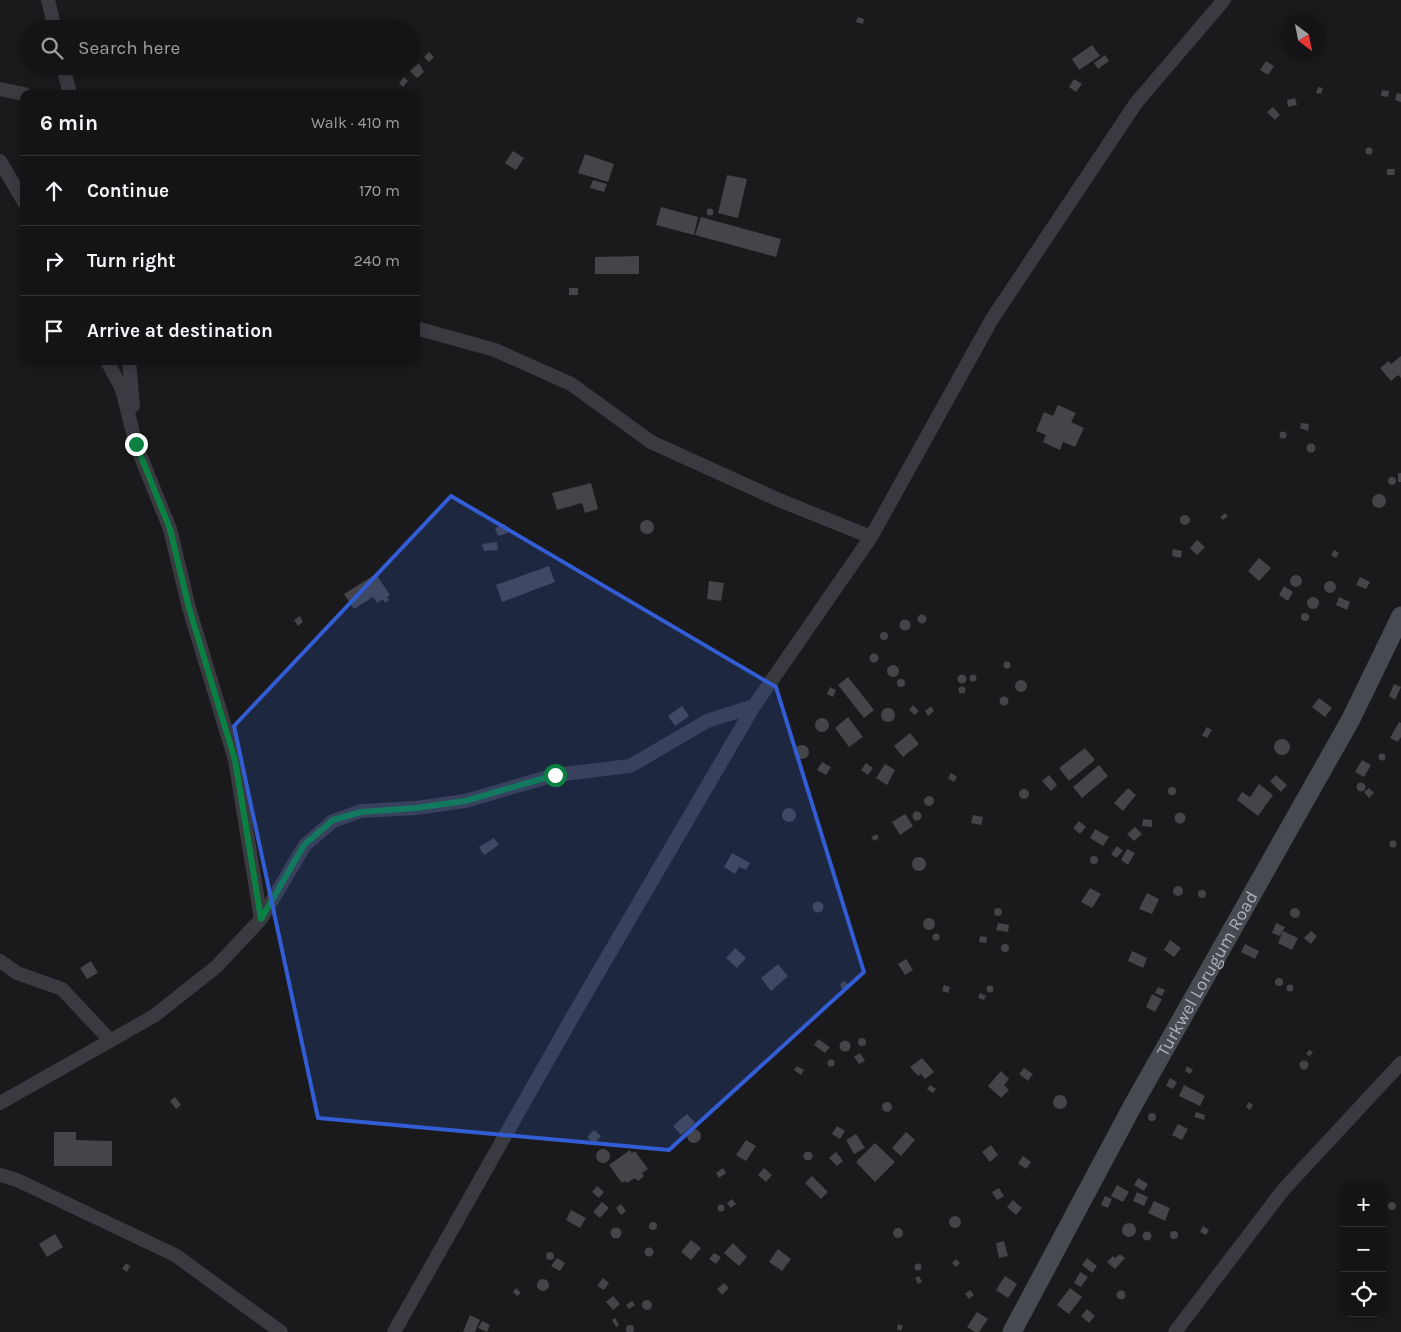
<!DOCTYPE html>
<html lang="en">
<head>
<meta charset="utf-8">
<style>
	body { margin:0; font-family:Karla,sans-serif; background:#1d1c1e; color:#f1f3f6 }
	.controls { position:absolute; right:15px; bottom:15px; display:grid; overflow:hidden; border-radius:10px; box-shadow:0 2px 8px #0003 }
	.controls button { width:45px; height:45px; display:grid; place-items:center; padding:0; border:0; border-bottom:1px solid #333234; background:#141315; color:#f1f3f6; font:25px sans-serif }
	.compass { position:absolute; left:1281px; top:15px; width:45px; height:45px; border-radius:50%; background:#141315; box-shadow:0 2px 8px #0003; rotate:148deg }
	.stop { position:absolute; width:15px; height:15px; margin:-11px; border:4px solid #0b8043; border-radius:50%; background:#fff }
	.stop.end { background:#0b8043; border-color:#fff; box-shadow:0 1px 5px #0008 }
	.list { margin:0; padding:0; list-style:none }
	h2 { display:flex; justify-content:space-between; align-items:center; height:65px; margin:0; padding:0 20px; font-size:21px }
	h2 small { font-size:16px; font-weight:400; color:#9d9ea0 }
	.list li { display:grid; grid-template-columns:32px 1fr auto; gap:15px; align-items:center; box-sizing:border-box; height:70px; padding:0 20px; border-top:1px solid #333234 }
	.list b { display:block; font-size:19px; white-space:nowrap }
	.list em { font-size:16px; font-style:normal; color:#9d9ea0 }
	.icon { flex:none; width:28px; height:28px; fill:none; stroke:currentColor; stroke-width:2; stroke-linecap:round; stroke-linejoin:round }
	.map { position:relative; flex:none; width:1401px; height:1332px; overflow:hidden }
	.search { position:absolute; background:#141315; box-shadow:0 2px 8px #0003; left:20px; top:20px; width:400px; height:55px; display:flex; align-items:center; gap:12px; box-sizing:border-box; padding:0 18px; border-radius:28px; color:#9d9ea0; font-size:19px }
	.panel { position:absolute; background:#141315; box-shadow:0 2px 8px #0003; left:20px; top:90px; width:400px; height:275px; border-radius:10px }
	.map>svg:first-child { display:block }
</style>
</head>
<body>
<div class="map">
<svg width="1401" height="1332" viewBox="0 0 1401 1332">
	<rect width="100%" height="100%" fill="#1a191c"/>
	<!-- building -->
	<path fill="#444449" d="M858,17L864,19L863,24L856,22Z
		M1092,45L1100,56L1079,70L1072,59Z
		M429,52L434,57L429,62L424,57Z
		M1105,55L1109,61L1098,69L1094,63Z
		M1266,61L1274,66L1268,75L1260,70Z
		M419,63L424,72L417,78L410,71Z
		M404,77L408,81L403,87L399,83Z
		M1074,79L1082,84L1076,92L1069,87Z
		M1318,87L1323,88L1321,94L1316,93Z
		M1382,90L1389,91L1388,97L1381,96Z
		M1397,93L1401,94V102L1395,100Z
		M1295,98L1297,105L1288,107L1287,100Z
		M1273,107L1280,115L1275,120L1267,112Z
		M1365.5 151a3.5 3.5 0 1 1 7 0a3.5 3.5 0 1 1-7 0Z
		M513,151L524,158L516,170L505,163Z
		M585,154L614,164L608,182L578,173Z
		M1387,169H1395L1394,175H1387Z
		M727,175L747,179L738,218L718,213Z
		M593,180L607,184L604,192L590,188Z
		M661,207L698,217L694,235L656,225Z
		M706.5 212a3.5 3.5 0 1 1 7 0a3.5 3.5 0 1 1-7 0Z
		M701,217L781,239L776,257L695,235Z
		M639,256V274H595V257Z
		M569,288H578V295H569Z
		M1401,356V378L1398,375L1391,381L1380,368L1389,361L1391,364Z
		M1058,405L1076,413L1071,422L1084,428L1075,447L1063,442L1060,450L1043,442L1046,435L1036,431L1044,412L1053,416Z
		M1301,423L1309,424L1308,431L1300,428Z
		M1279.5 435a3.5 3.5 0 1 1 7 0a3.5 3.5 0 1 1-7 0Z
		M1306.5 448a4.5 4.5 0 1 1 9 0a4.5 4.5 0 1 1-9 0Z
		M1398,473H1401V482H1398Z
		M1388 481a4 4 0 1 1 8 0a4 4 0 1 1-8 0Z
		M591,483L598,509L585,513L582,503L557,510L552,493Z
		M1372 501a7 7 0 1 1 14 0a7 7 0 1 1-14 0Z
		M1225,513L1228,516L1223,520L1220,517Z
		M1180 520a5 5 0 1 1 10 0a5 5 0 1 1-10 0Z
		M640 527a7 7 0 1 1 14 0a7 7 0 1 1-14 0Z
		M505,524L508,533L498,536L495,528Z
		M1197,540L1205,547L1197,555L1190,548Z
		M497,542L498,550L484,551L482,544Z
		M1173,549L1182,551L1181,558L1172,556Z
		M1334,550L1339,553L1336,558L1331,555Z
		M1259,558L1271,568L1259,581L1248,571Z
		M549,566L555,582L502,602L496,585Z
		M376,574L390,595L387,597L389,600L385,603L383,599L377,603L373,597L354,609L344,594Z
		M1290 581a6 6 0 1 1 12 0a6 6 0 1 1-12 0Z
		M1360,577L1370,582L1366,589L1356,585Z
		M709,581L724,583L721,601L707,599Z
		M1324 587a6 6 0 1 1 12 0a6 6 0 1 1-12 0Z
		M1284,586L1293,592L1288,601L1279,595Z
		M1307 603a6 6 0 1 1 12 0a6 6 0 1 1-12 0Z
		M1339,597L1350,602L1347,610L1336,605Z
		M1301 617a4 4 0 1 1 8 0a4 4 0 1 1-8 0Z
		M917.5 619a4.5 4.5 0 1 1 9 0a4.5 4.5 0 1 1-9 0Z
		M300,616L303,622L298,626L294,620Z
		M899.5 625a5.5 5.5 0 1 1 11 0a5.5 5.5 0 1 1-11 0Z
		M880 636a4 4 0 1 1 8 0a4 4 0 1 1-8 0Z
		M869.5 658a4.5 4.5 0 1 1 9 0a4.5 4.5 0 1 1-9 0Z
		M1003.5 665a3.5 3.5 0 1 1 7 0a3.5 3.5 0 1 1-7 0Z
		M887 671a6 6 0 1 1 12 0a6 6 0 1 1-12 0Z
		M957.5 679a4.5 4.5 0 1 1 9 0a4.5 4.5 0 1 1-9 0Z
		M969.5 678a3.5 3.5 0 1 1 7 0a3.5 3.5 0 1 1-7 0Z
		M848,677L874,710L864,718L838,685Z
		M897 683a4 4 0 1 1 8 0a4 4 0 1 1-8 0Z
		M1015 686a6 6 0 1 1 12 0a6 6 0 1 1-12 0Z
		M1394,684L1401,687L1395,700L1389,696Z
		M958.5 690a3.5 3.5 0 1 1 7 0a3.5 3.5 0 1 1-7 0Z
		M830,687L836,690L833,697L827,694Z
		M999.5 701a4.5 4.5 0 1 1 9 0a4.5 4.5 0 1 1-9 0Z
		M1319,698L1332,708L1325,717L1312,707Z
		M913,705L919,711L915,715L909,710Z
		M682,706L689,716L675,726L668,716Z
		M931,706L934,711L928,716L925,711Z
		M881 715a7 7 0 1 1 14 0a7 7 0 1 1-14 0Z
		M848,717L863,737L849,747L835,728Z
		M815 725a7 7 0 1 1 14 0a7 7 0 1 1-14 0Z
		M1399,722L1401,723V737L1398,742L1390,738Z
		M1207,727L1212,730L1207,738L1202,735Z
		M910,733L919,744L903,757L894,746Z
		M1274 747a8 8 0 1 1 16 0a8 8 0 1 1-16 0Z
		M795 752a7 7 0 1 1 14 0a7 7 0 1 1-14 0Z
		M1085,748L1095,760L1069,781L1059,768Z
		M1378.5 757a3.5 3.5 0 1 1 7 0a3.5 3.5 0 1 1-7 0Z
		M1362,760L1371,765L1364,777L1355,772Z
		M822,762L831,767L826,775L817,770Z
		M866,763L873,768L868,775L861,770Z
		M885,764L895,770L887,785L876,778Z
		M1099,765L1108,776L1082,798L1073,787Z
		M951,773L957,777L954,782L948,778Z
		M1049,775L1057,785L1051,791L1042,781Z
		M1276,775L1287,785L1281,792L1270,781Z
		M1356.5 787a4.5 4.5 0 1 1 9 0a4.5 4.5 0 1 1-9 0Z
		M1259,784L1273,795L1258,816L1237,800L1242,792L1250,797Z
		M1168 791a4 4 0 1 1 8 0a4 4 0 1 1-8 0Z
		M1128,788L1136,795L1123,811L1114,803Z
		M1369,788L1374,793L1369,798L1364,792Z
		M1019 794a5 5 0 1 1 10 0a5 5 0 1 1-10 0Z
		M924 801a5 5 0 1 1 10 0a5 5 0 1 1-10 0Z
		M782 815a7 7 0 1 1 14 0a7 7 0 1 1-14 0Z
		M912.5 816a4.5 4.5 0 1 1 9 0a4.5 4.5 0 1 1-9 0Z
		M1174.5 818a5.5 5.5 0 1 1 11 0a5.5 5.5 0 1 1-11 0Z
		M905,814L913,826L900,835L892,822Z
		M973,815L983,817L981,825L971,823Z
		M1143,819L1152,820V827L1142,826Z
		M1079,821L1086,827L1080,834L1073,828Z
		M1135,827L1142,834L1134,841L1127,834Z
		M1095,829L1109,837L1103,846L1090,838Z
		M877,834L879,838L874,841L871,837Z
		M494,838L499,845L484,855L479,847Z
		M1389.5 844a3.5 3.5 0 1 1 7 0a3.5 3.5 0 1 1-7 0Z
		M1117,846L1123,851L1116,858L1111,854Z
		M1127,849L1135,853L1128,865L1121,860Z
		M732,853L750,863L746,870L739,867L735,874L724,867Z
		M1090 860a4 4 0 1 1 8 0a4 4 0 1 1-8 0Z
		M912 864a7 7 0 1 1 14 0a7 7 0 1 1-14 0Z
		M1173 891a5 5 0 1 1 10 0a5 5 0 1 1-10 0Z
		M1090,888L1101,894L1092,908L1081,902Z
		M1198 894a4 4 0 1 1 8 0a4 4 0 1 1-8 0Z
		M1147,893L1159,899L1152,914L1139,909Z
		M812.5 907a5.5 5.5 0 1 1 11 0a5.5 5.5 0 1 1-11 0Z
		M994 912a4 4 0 1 1 8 0a4 4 0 1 1-8 0Z
		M1290 913a5 5 0 1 1 10 0a5 5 0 1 1-10 0Z
		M923 924a6 6 0 1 1 12 0a6 6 0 1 1-12 0Z
		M998,923L1009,925L1008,932L996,930Z
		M1276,923L1285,927L1280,936L1272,933Z
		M1283,931L1298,938L1292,950L1278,943Z
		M1311,931L1317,936L1311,944L1304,938Z
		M932.5 937a3.5 3.5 0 1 1 7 0a3.5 3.5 0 1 1-7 0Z
		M980,936L987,937L986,943L979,942Z
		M1170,940L1181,948L1174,957L1164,950Z
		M1001 948a4 4 0 1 1 8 0a4 4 0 1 1-8 0Z
		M1245,944L1259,951L1255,959L1241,952Z
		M735,948L746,958L737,968L726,958Z
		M1132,951L1147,958L1143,968L1128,961Z
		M906,959L913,970L905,975L898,964Z
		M91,961L98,973L87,979L80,968Z
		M778,964L788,976L771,991L761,978Z
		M1275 982a4 4 0 1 1 8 0a4 4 0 1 1-8 0Z
		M845,981L848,985L842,989L840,984Z
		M1286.5 988a3.5 3.5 0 1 1 7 0a3.5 3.5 0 1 1-7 0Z
		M944,985L950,987L948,993L942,991Z
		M986.5 989a3.5 3.5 0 1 1 7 0a3.5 3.5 0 1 1-7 0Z
		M1158,987L1165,990L1162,996L1155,993Z
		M980,993L986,996L984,1000L978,998Z
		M1152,994L1162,999L1155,1012L1146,1007Z
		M858 1042a4 4 0 1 1 8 0a4 4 0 1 1-8 0Z
		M818,1039L830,1047L825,1053L814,1045Z
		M839.5 1046a5.5 5.5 0 1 1 11 0a5.5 5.5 0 1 1-11 0Z
		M1309,1050L1313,1052L1310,1056L1306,1054Z
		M860,1053L865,1061L859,1064L854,1057Z
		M922,1058L934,1072L925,1079L921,1074L918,1076L910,1067Z
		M827.5 1063a3.5 3.5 0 1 1 7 0a3.5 3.5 0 1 1-7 0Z
		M1299.5 1065a4.5 4.5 0 1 1 9 0a4.5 4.5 0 1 1-9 0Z
		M797,1066L804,1070L801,1075L794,1070Z
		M1187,1066L1193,1070L1190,1074L1185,1071Z
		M1024,1068L1033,1074L1028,1081L1019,1074Z
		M1001,1071L1009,1079L1004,1085L1009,1090L1001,1098L988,1086Z
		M1170,1078L1177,1082L1173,1089L1166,1086Z
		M930,1085L936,1089L933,1093L927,1089Z
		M1184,1085L1205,1096L1200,1106L1179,1096Z
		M1053 1102a7 7 0 1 1 14 0a7 7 0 1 1-14 0Z
		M175,1097L181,1105L176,1109L170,1101Z
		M1249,1102L1253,1105L1250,1110L1246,1107Z
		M882 1107a5 5 0 1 1 10 0a5 5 0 1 1-10 0Z
		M1196,1112L1205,1115L1204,1120L1194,1117Z
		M1148 1117a4 4 0 1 1 8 0a4 4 0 1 1-8 0Z
		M687,1114L695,1123L681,1135L673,1126Z
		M1178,1124L1188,1129L1182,1140L1172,1135Z
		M837,1126L845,1131L840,1139L832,1134Z
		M687 1136a7 7 0 1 1 14 0a7 7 0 1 1-14 0Z
		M594,1130L601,1136L594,1144L587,1137Z
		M54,1132H76V1140L112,1141V1166H54Z
		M906,1132L915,1140L901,1156L892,1148Z
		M856,1134L865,1148L854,1154L846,1140Z
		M746,1140L756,1146L746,1161L736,1155Z
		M875,1143L895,1162L875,1182L856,1162Z
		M991,1145L998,1155L990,1162L982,1152Z
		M596 1156a7 7 0 1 1 14 0a7 7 0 1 1-14 0Z
		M630,1150L632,1153L635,1151L648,1169L642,1173L644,1176L638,1181L635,1178L627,1183L625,1181L622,1183L609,1165Z
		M803.5 1156a4.5 4.5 0 1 1 9 0a4.5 4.5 0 1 1-9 0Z
		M836,1152L843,1161L837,1166L829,1158Z
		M1023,1156L1031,1162L1026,1169L1018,1163Z
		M723,1168L726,1173L719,1178L716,1173Z
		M764,1168L772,1175L766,1182L758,1175Z
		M812,1176L828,1192L821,1199L805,1183Z
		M1138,1178L1148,1184L1144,1191L1134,1185Z
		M1117,1185L1129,1192L1123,1202L1111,1196Z
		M597,1186L604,1192L599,1198L592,1192Z
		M999,1188L1004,1196L997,1200L992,1192Z
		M1137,1192L1148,1197L1144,1206L1133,1201Z
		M1105,1196L1112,1199L1108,1208L1101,1205Z
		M732,1199L736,1204L731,1208L727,1203Z
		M1013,1200L1022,1208L1016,1215L1007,1207Z
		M1154,1201L1170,1208L1165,1221L1148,1213Z
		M602,1202L609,1208L600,1218L593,1212Z
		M1388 1206a4 4 0 1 1 8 0a4 4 0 1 1-8 0Z
		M621,1204L626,1211L621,1215L616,1208Z
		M717.5 1208a3.5 3.5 0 1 1 7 0a3.5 3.5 0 1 1-7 0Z
		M571,1210L586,1218L580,1228L566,1220Z
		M949 1222a6 6 0 1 1 12 0a6 6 0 1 1-12 0Z
		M649 1226a4 4 0 1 1 8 0a4 4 0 1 1-8 0Z
		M1122 1230a7 7 0 1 1 14 0a7 7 0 1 1-14 0Z
		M1203,1226L1209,1230L1206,1235L1200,1232Z
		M610.5 1233a5.5 5.5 0 1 1 11 0a5.5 5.5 0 1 1-11 0Z
		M893 1233a5 5 0 1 1 10 0a5 5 0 1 1-10 0Z
		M1170 1235a4 4 0 1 1 8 0a4 4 0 1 1-8 0Z
		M1142.5 1236a4.5 4.5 0 1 1 9 0a4.5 4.5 0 1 1-9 0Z
		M55,1234L63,1247L47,1257L39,1244Z
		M691,1240L701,1248L691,1260L681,1252Z
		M1004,1241L1008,1256L999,1258L996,1243Z
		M733,1243L747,1257L739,1266L724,1253Z
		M644.5 1252a4.5 4.5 0 1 1 9 0a4.5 4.5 0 1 1-9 0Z
		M778,1249L791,1259L782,1271L769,1262Z
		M546 1256a4 4 0 1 1 8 0a4 4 0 1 1-8 0Z
		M714,1253L721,1257L716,1264L709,1259Z
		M1120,1254L1125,1258L1115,1269L1107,1262L1113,1256L1115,1258Z
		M557,1258L565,1263L560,1271L551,1266Z
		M1087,1258L1097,1266L1092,1273L1082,1265Z
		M956,1259L960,1263L956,1267L952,1263Z
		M126,1263L130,1266L127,1272L122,1269Z
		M914.5 1267a3.5 3.5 0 1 1 7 0a3.5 3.5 0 1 1-7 0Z
		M1080,1272L1088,1277L1081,1287L1074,1283Z
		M919,1276L922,1282L918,1284L915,1278Z
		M1005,1276L1017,1284L1008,1298L996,1290Z
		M603,1278L609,1283L604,1290L597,1286Z
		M537 1285a6 6 0 1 1 12 0a6 6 0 1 1-12 0Z
		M724,1283L729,1288L722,1295L717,1289Z
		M516,1288L521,1293L517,1296L513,1292Z
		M1070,1288L1082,1297L1069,1314L1057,1305Z
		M970,1290L974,1295L969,1299L965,1294Z
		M1116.5 1295a4.5 4.5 0 1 1 9 0a4.5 4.5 0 1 1-9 0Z
		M613,1296L620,1304L613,1310L606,1302Z
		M642 1305a5 5 0 1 1 10 0a5 5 0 1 1-10 0Z
		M632,1301L635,1305L629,1309L626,1305Z
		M1087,1309L1095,1316L1089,1323L1081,1316Z
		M977,1312L988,1319L979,1332H975L967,1327Z
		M470,1315L480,1320L475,1332H463Z
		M615,1318L619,1325L616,1327L612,1320Z
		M482,1321L490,1325L487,1332L478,1328Z
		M898,1324L903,1326L901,1331L897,1329Z
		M626 1329a4 4 0 1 1 8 0a4 4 0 1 1-8 0Z"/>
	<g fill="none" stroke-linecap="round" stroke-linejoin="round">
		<!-- minor -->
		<path stroke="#3a3b41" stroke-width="14" d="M48,0L55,29
			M63,66L70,94
			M0,89L24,94
			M0,161L24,202
			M416,328L495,350L571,384L651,442L779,500L871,537
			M107,361L122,389L136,445L170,529L189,608L235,760L261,919
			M129,361L133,406
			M0,961L17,973L62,989L109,1039
			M0,1103L154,1016L216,967L261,919L305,845L333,821L361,811L416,808L465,801L555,775L630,766L707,721L754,706
			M0,1175L17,1180L175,1255L281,1332
			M394,1332L574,1014L754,706L871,537L992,319L1136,103L1224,0
			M1175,1332L1283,1190L1401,1063"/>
		<!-- secondary -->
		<path stroke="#484a51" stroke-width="19" id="s1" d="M1012,1332L1133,1105L1351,719L1401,616"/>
	</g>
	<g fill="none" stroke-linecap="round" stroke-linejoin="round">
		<!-- route -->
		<path stroke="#0b8043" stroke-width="6" d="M136,444L170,529L189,608L235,760L261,919L304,845L333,820L361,812L416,808L465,801L555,775"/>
	</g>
	<!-- marked area -->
	<path fill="#325dd4" fill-opacity="0.2" stroke="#325dd4" stroke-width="4" stroke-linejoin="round" d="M451,496L776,687L864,972L669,1150L318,1118L234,726Z"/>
	<g text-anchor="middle" stroke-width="4.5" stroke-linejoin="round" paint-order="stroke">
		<!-- street labels -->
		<g font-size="18" fill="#acafbb" stroke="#141417">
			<text dy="6" stroke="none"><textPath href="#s1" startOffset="408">Turkwel Lorugum Road</textPath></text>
		</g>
	</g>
</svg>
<div class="controls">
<button>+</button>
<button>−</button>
<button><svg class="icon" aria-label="locate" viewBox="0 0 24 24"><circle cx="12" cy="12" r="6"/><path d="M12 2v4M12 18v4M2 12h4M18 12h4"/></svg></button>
</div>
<svg class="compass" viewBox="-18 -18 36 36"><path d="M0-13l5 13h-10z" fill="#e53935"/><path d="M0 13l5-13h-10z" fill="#9d9ea0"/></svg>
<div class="stop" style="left:555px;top:775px"></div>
<div class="stop end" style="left:136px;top:444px"></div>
<div class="search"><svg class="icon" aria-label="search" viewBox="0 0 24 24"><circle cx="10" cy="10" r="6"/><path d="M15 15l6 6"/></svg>Search here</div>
<section class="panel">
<h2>6 min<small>Walk · 410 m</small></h2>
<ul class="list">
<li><svg class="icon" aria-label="ahead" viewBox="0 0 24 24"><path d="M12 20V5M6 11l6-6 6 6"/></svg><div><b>Continue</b></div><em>170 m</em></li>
<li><svg class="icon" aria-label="right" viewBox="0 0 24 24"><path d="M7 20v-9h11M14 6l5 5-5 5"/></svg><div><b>Turn right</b></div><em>240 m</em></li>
<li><svg class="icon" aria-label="arrive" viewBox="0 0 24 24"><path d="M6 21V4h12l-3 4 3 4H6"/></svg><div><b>Arrive at destination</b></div></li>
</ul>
</section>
</div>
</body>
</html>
